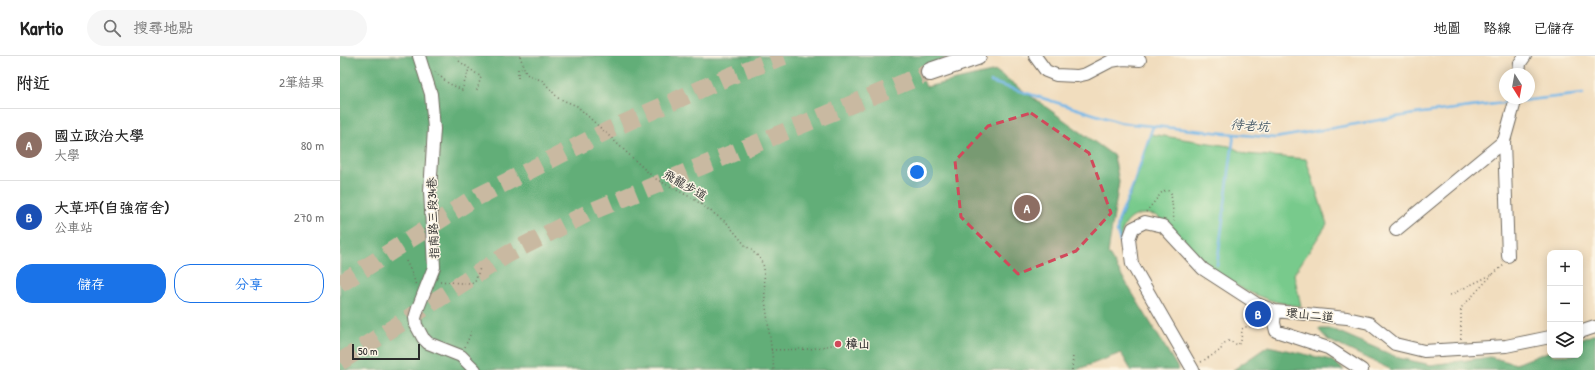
<!DOCTYPE html>
<html lang="zh-TW">
<head>
<meta charset="utf-8">
<style>
	body { margin:0; font-family:"Patrick Hand","LXGW WenKai TC",sans-serif; background:#f6f6f6; color:#222 }
	.controls { position:absolute; right:12px; bottom:12px; display:grid; overflow:hidden; border-radius:8px; box-shadow:0 2px 10px #0003 }
	.controls button { width:36px; height:36px; display:grid; place-items:center; padding:0; border:0; border-bottom:1px solid #e0e0e0; background:#fff; color:#222; font:20px sans-serif }
	.compass { position:absolute; left:1159px; top:12px; width:36px; height:36px; border-radius:50%; background:#fff; box-shadow:0 2px 10px #0003; rotate:169deg }
	.scale { position:absolute; left:12px; bottom:10px; width:68px; box-sizing:border-box; padding-left:4px; border:2px solid #2b2b2b; border-top:0; font-size:11px; line-height:14px; white-space:nowrap; color:#2b2b2b; -webkit-text-stroke:3px #fcf5e5; paint-order:stroke }
	.you { position:absolute; left:577px; top:116px; width:14px; height:14px; margin:-10px; border:3px solid #fff; border-radius:50%; background:#1a73e8; box-shadow:0 0 0 6px #1a73e833 }
	.badge { display:grid; place-items:center; width:26px; height:26px; border-radius:50%; background:#1a73e8; color:#fff; font-size:13px; font-weight:700 }
	.pin { position:absolute; translate:-50% -50%; border:2px solid #fff; box-shadow:0 1px 4px #0006 }
	.list { margin:0; padding:0; list-style:none }
	h2 { display:flex; justify-content:space-between; align-items:center; height:52px; margin:0; padding:0 16px; font-size:17px }
	h2 small { font-size:13px; font-weight:400; color:#767676 }
	.list li { display:grid; grid-template-columns:26px 1fr auto; gap:12px; align-items:center; box-sizing:border-box; height:72px; padding:0 16px; border-top:1px solid #e0e0e0 }
	.list b { display:block; font-size:15px; white-space:nowrap }
	.list p { margin:0; font-size:13px; white-space:nowrap; color:#767676 }
	.list em { font-size:13px; font-style:normal; color:#767676 }
	.actions { display:flex; gap:8px; padding:12px 16px }
	.actions a { flex:1; padding:9px 0; border:1px solid #1a73e8; border-radius:16px; text-align:center; font-size:14px; color:#1a73e8 }
	.actions .main { background:#1a73e8; color:#fff }
	.icon { flex:none; width:22px; height:22px; fill:none; stroke:currentColor; stroke-width:2; stroke-linecap:round; stroke-linejoin:round }
	.map { position:relative; flex:none; width:1255px; height:314px; overflow:hidden }
	header { display:flex; align-items:center; gap:24px; box-sizing:border-box; height:56px; padding:0 20px; background:#fff; border-bottom:1px solid #e0e0e0 }
	header strong { font-size:19px }
	nav { display:flex; gap:22px; margin-inline-start:auto; font-size:14px }
	.search { width:280px; height:36px; background:#f6f6f6; display:flex; align-items:center; gap:10px; box-sizing:border-box; padding:0 14px; border-radius:22px; color:#767676; font-size:15px }
	main { display:flex }
	aside { flex:1; background:#fff }
	.map>svg:first-child { display:block }
</style>
</head>
<body>
<header>
<strong>Kartio</strong>
<div class="search"><svg class="icon" aria-label="search" viewBox="0 0 24 24"><circle cx="10" cy="10" r="6"/><path d="M15 15l6 6"/></svg>搜尋地點</div>
<nav><a>地圖</a><a>路線</a><a>已儲存</a></nav>
</header>
<main>
<aside>
<h2>附近<small>2筆結果</small></h2>
<ul class="list">
<li><span class="badge" style="background:#8d6e63">A</span><div><b>國立政治大學</b><p>大學</p></div><em>80 m</em></li>
<li><span class="badge" style="background:#1a4fb4">B</span><div><b>大草坪(自強宿舍)</b><p>公車站</p></div><em>270 m</em></li>
</ul>
<div class="actions"><a class="main">儲存</a><a>分享</a></div>
</aside>
<div class="map">
<svg width="1255" height="314" viewBox="0 0 1255 314">
	<rect width="100%" height="100%" fill="#fcf5e5"/>
	<filter id="ink" filterUnits="userSpaceOnUse"><feTurbulence type="fractalNoise" baseFrequency=".025" numOctaves="2"/><feDisplacementMap in="SourceGraphic" scale="8" xChannelSelector="R" yChannelSelector="G"/><feConvolveMatrix kernelMatrix="1 2 1 2 8 2 1 2 1" color-interpolation-filters="sRGB"/></filter>
	<filter id="wash" filterUnits="userSpaceOnUse"><feTurbulence type="fractalNoise" baseFrequency=".012" numOctaves="4" result="noise"/><feDisplacementMap in="SourceGraphic" scale="16" xChannelSelector="R" yChannelSelector="G"/><feGaussianBlur stdDeviation="0.9" result="paint"/><feColorMatrix in="noise" values="0 0 0 0 0 0 0 0 0 0 0 0 0 0 0 0 0 1.4 0 .05"/><feComposite in="paint" operator="in"/></filter>
	<g filter="url(#wash)">
		<rect width="100%" height="100%" fill="#f1ddbe"/>
		<!-- green -->
		<path fill="#78ca8c" stroke="#527a5c" d="M810,78L889,90L906,98L966,103L987,168L954,218L961,250C929,248 889,230 866,208C849,192 834,175 817,160C797,153 780,165 781,186L777,173L779,166L794,130Z"/>
		<!-- forest -->
		<path fill="#62ae78" stroke="#466c52" d="M0,0H611L578,14L586,31L656,15L774,100L779,126L768,197L839,314H791L781,297L736,314H0Z
			M978,273H992L1059,302L1091,309L1150,301L1176,308L1210,295V299H1240V284L1255,278V314H1052L988,284Z
			M928,290L991,304L1004,314H893Z"/>
		<g fill="none" stroke-linecap="round" stroke-linejoin="round">
			<!-- stream -->
			<path stroke="#73b7e9" stroke-width="2.5" d="M651,26L782,67L935,82L1074,58L1171,46
				M1180,45L1243,38
				M782,191L777,176L778,166L794,127L813,70
				M877,209L894,78"/>
		</g>
	</g>
	<g filter="url(#ink)">
		<g fill="none" stroke-linecap="round" stroke-linejoin="round">
			<!-- highway-tunnel -->
			<path stroke="#c9b9a1" stroke-width="18" stroke-dasharray="18 9" stroke-linecap="butt" d="M0,228L131,144L269,74L390,20L444,0
				M0,306L168,198L250,156L590,16"/>
			<!-- minor casing -->
			<g stroke="#70695e" stroke-width="14">
				<path id="minor" d="M79,0L91,38L94,73L90,135L94,211L78,252L75,262L76,269L83,282L88,287L121,300L135,314
					M695,0L706,15L716,19L737,20L746,18L771,5L783,3L800,4
					M1179,18L1180,7L1185,0
					M1056,174L1164,85
					M1168,200L1164,85L1176,42
					M935,255L934,267L936,275L988,292L1022,314
					M1240,276L1255,271
					M853,314L792,208L789,183L793,172L805,166L823,170L863,213L917,248L935,255L1007,262L1029,267L1055,288L1084,295L1166,290L1210,281"/>
			</g>
			<!-- highway casing -->
			<g stroke="#70695e" stroke-width="20">
				<path id="highway" d="M590,16L637,0"/>
			</g>
			<!-- path -->
			<path stroke="#70695e" stroke-width="1.5" stroke-dasharray="1 3" stroke-linecap="butt" d="M180,0L186,18L203,25L218,42L237,50L314,122L354,143L387,167L405,189L419,201L424,211L425,243L434,314
				M119,5L141,21L137,34
				M95,16L108,27L122,34L129,13
				M178,22V13L183,12
				M806,156L823,135L827,134L831,137L834,165
				M66,205L73,219L76,230
				M100,225L130,228L135,226L140,212
				M1110,239L1153,218L1164,209
				M1121,283V252L1153,218
				M125,291L132,274
				M431,294L470,293L498,288
				M861,306L881,294L882,288L889,285L898,289L901,285L902,273L905,271L914,270L920,261
				M732,314L733,298"/>
			<!-- minor -->
			<use href="#minor" stroke="#fff" stroke-width="12"/>
			<!-- highway -->
			<use href="#highway" stroke="#fff" stroke-width="18"/>
		</g>
	</g>
	<!-- marked area -->
	<path fill="#d1495b" fill-opacity="0.2" stroke="#d1495b" stroke-width="3" stroke-dasharray="8 5" stroke-linejoin="round" d="M691,57L749,97L771,157L736,195L678,218L621,161L615,105L648,70Z"/>
	<!-- markers -->
	<circle fill="#d1495b" stroke="#fcf5e5" stroke-width="1.5" cx="498" cy="288" r="4"/>
	<g text-anchor="middle" stroke-width="3" stroke-linejoin="round" paint-order="stroke">
		<!-- street labels -->
		<g font-size="12" fill="#2b2b2b" stroke="#fcf5e5">
			<text transform="translate(345 129) rotate(30)" y="4">飛龍步道</text>
			<text transform="translate(93 162) rotate(-92)" y="4">指南路三段34巷</text>
			<text transform="translate(970 259) rotate(6)" y="4">環山二道</text>
		</g>
		<!-- poi labels -->
		<g font-size="12" font-weight="bold" fill="#2b2b2b" stroke="#fcf5e5" text-anchor="start">
			<text x="506" y="292">樟山</text>
		</g>
		<!-- water labels -->
		<g font-size="13" font-style="italic" fill="#415564" stroke="#fcf5e5">
			<text transform="translate(910 69) rotate(5)" y="5">待老坑</text>
		</g>
	</g>
</svg>
<div class="controls">
<button>+</button>
<button>−</button>
<button><svg class="icon" aria-label="layers" viewBox="0 0 24 24"><path d="M12 4l9 5-9 5-9-5zM3 14l9 5 9-5"/></svg></button>
</div>
<svg class="compass" viewBox="-18 -18 36 36"><path d="M0-13l5 13h-10z" fill="#e53935"/><path d="M0 13l5-13h-10z" fill="#767676"/></svg>
<div class="scale">50 m</div>
<div class="you"></div>
<div class="pin badge" style="left:687px;top:152px;background:#8d6e63">A</div>
<div class="pin badge" style="left:918px;top:258px;background:#1a4fb4">B</div>
</div>
</main>
</body>
</html>
